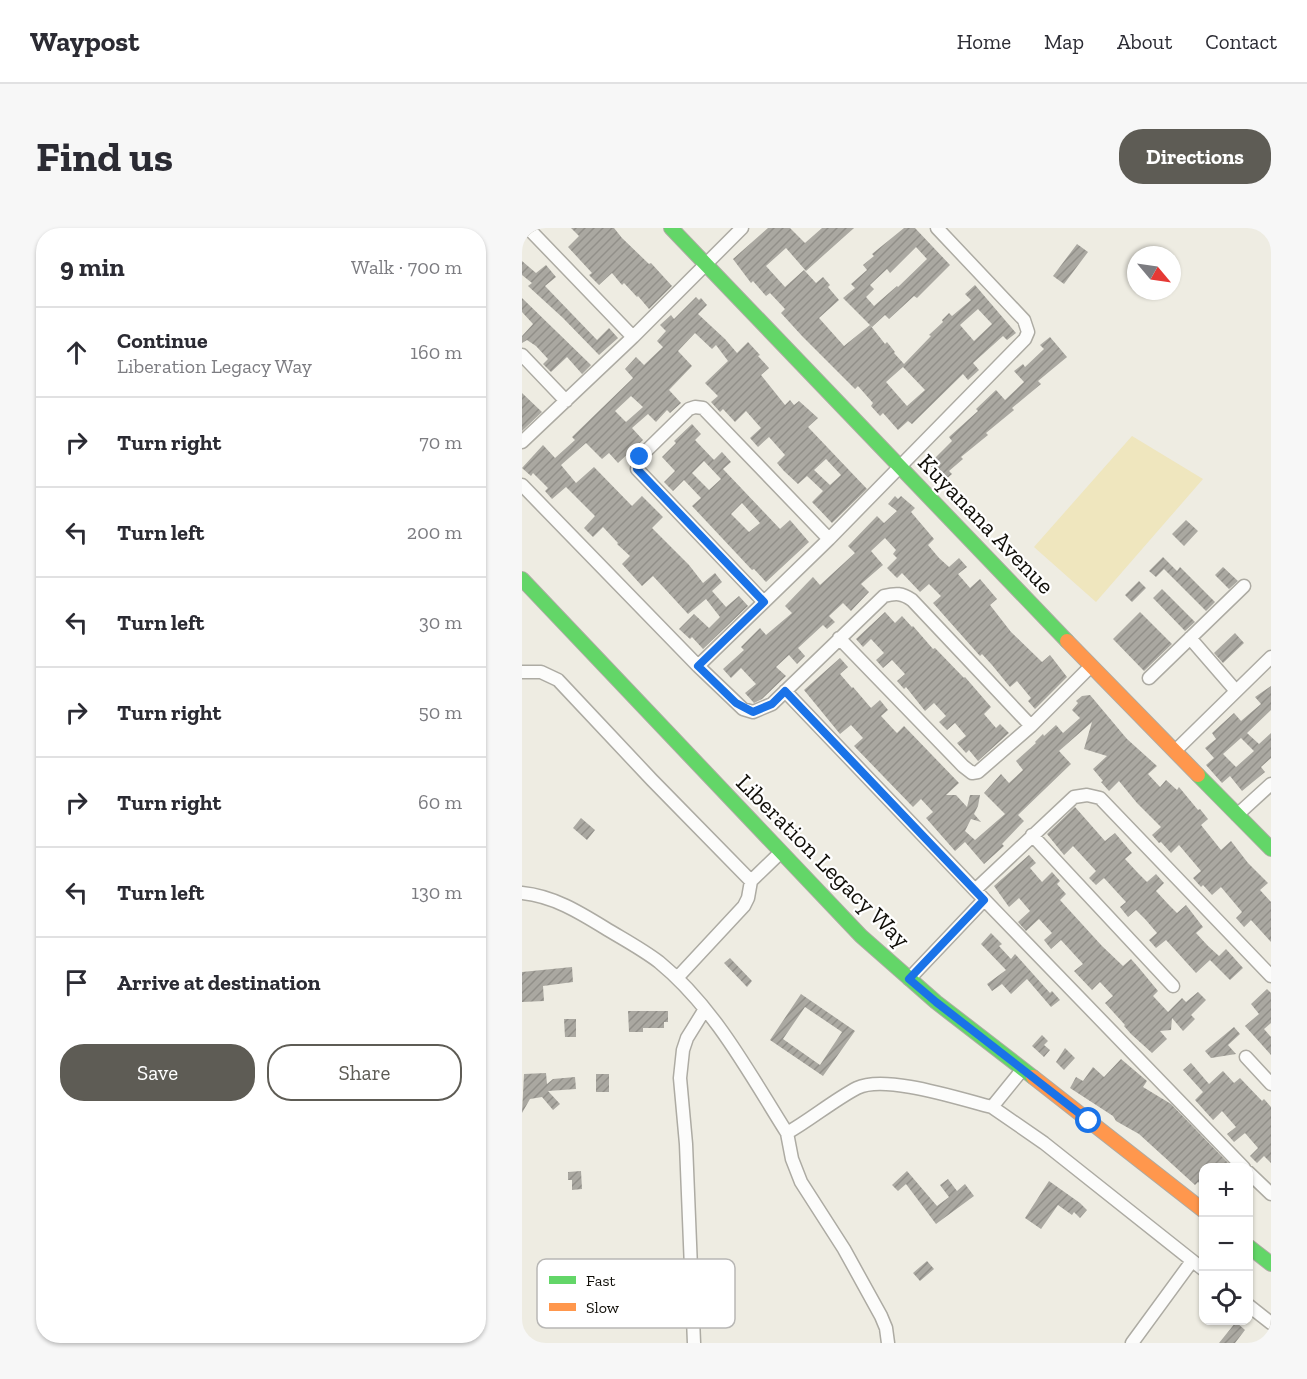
<!DOCTYPE html>
<html lang="en">
<head>
<meta charset="utf-8">
<style>
	body { margin:0; font-family:"Zilla Slab",serif; background:#f7f7f7; color:#2b2b33 }
	.controls { position:absolute; right:18px; bottom:18px; display:grid; overflow:hidden; border-radius:12px; box-shadow:0 2px 4px #0004 }
	.controls button { width:54px; height:54px; display:grid; place-items:center; padding:0; border:0; border-bottom:2px solid #e1e1e2; background:#fff; color:#2b2b33; font:30px sans-serif }
	.compass { position:absolute; left:605px; top:18px; width:54px; height:54px; border-radius:50%; background:#fff; box-shadow:0 2px 4px #0004; rotate:119deg }
	.stop { position:absolute; width:18px; height:18px; margin:-14px; border:4px solid #1a73e8; border-radius:50%; background:#fff }
	.stop.end { background:#1a73e8; border-color:#fff; box-shadow:0 2px 6px #0008 }
	.list { margin:0; padding:0; list-style:none }
	h2 { display:flex; justify-content:space-between; align-items:center; height:78px; margin:0; padding:0 24px; font-size:26px }
	h2 small { font-size:20px; font-weight:400; color:#7c7c81 }
	.list li { display:grid; grid-template-columns:39px 1fr auto; gap:18px; align-items:center; box-sizing:border-box; height:90px; padding:0 24px; border-top:2px solid #e1e1e2 }
	.list b { display:block; font-size:22px; white-space:nowrap }
	.list p { margin:0; font-size:20px; white-space:nowrap; color:#7c7c81 }
	.list em { font-size:20px; font-style:normal; color:#7c7c81 }
	.actions { display:flex; gap:12px; padding:18px 24px }
	.actions a { flex:1; padding:14px 0; border:2px solid #5e5c55; border-radius:24px; text-align:center; font-size:21px; color:#5e5c55 }
	.actions .main { background:#5e5c55; color:#fff }
	.icon { flex:none; width:33px; height:33px; fill:none; stroke:currentColor; stroke-width:2; stroke-linecap:round; stroke-linejoin:round }
	.map { position:relative; flex:none; width:749px; height:1115px; overflow:hidden; border-radius:24px }
	header { display:flex; align-items:center; gap:36px; box-sizing:border-box; height:84px; padding:0 30px; background:#fff; border-bottom:2px solid #e1e1e2 }
	header strong { font-size:28px }
	nav { display:flex; gap:33px; margin-inline-start:auto; font-size:21px }
	.intro { display:flex; align-items:center; justify-content:space-between; box-sizing:border-box; height:144px; padding:0 36px }
	h1 { margin:0; font-size:42px }
	.button { padding:15px 27px; border-radius:24px; background:#5e5c55; color:#fff; font-size:21px; font-weight:700 }
	main { display:flex; gap:36px; padding:0 36px }
	aside { flex:1; background:#fff; border-radius:24px; box-shadow:0 2px 4px #0004 }
	.map>svg:first-child { display:block }
</style>
</head>
<body>
<header>
<strong>Waypost</strong>
<nav><a>Home</a><a>Map</a><a>About</a><a>Contact</a></nav>
</header>
<div class="intro"><h1>Find us</h1><a class="button">Directions</a></div>
<main>
<aside>
<h2>9 min<small>Walk · 700 m</small></h2>
<ul class="list">
<li><svg class="icon" aria-label="ahead" viewBox="0 0 24 24"><path d="M12 20V5M6 11l6-6 6 6"/></svg><div><b>Continue</b><p>Liberation Legacy Way</p></div><em>160 m</em></li>
<li><svg class="icon" aria-label="right" viewBox="0 0 24 24"><path d="M7 20v-9h11M14 6l5 5-5 5"/></svg><div><b>Turn right</b></div><em>70 m</em></li>
<li><svg class="icon" aria-label="left" viewBox="0 0 24 24"><path d="M17 20v-9H6M10 6l-5 5 5 5"/></svg><div><b>Turn left</b></div><em>200 m</em></li>
<li><svg class="icon" aria-label="left" viewBox="0 0 24 24"><path d="M17 20v-9H6M10 6l-5 5 5 5"/></svg><div><b>Turn left</b></div><em>30 m</em></li>
<li><svg class="icon" aria-label="right" viewBox="0 0 24 24"><path d="M7 20v-9h11M14 6l5 5-5 5"/></svg><div><b>Turn right</b></div><em>50 m</em></li>
<li><svg class="icon" aria-label="right" viewBox="0 0 24 24"><path d="M7 20v-9h11M14 6l5 5-5 5"/></svg><div><b>Turn right</b></div><em>60 m</em></li>
<li><svg class="icon" aria-label="left" viewBox="0 0 24 24"><path d="M17 20v-9H6M10 6l-5 5 5 5"/></svg><div><b>Turn left</b></div><em>130 m</em></li>
<li><svg class="icon" aria-label="arrive" viewBox="0 0 24 24"><path d="M6 21V4h12l-3 4 3 4H6"/></svg><div><b>Arrive at destination</b></div></li>
</ul>
<div class="actions"><a class="main">Save</a><a>Share</a></div>
</aside>
<div class="map">
<svg width="749" height="1115" viewBox="0 0 749 1115">
	<defs>
		<pattern id="building-hatch" width="6" height="6" patternUnits="userSpaceOnUse" patternTransform="scale(1.5)"><rect width="6" height="6" fill="#aaa8a1"/><path d="M-1 1l2-2M0 6l6-6M5 7l2-2" fill="none" stroke="#918f89"/></pattern>
	</defs>
	<rect width="100%" height="100%" fill="#eeece2"/>
	<!-- green -->
	<path fill="#efe6be" d="M610,208L681,251L574,374L512,319Z"/>
	<!-- building -->
	<path fill="url(#building-hatch)" fill-rule="evenodd" d="M49,0H92L100,10L127,36L129,35L150,58L127,81L116,68L115,69L102,55L100,57L90,45L77,57L67,47L70,45L46,19L57,8Z
		M246,0H268L283,15L300,0H332L284,43L264,20L244,38L263,59L282,42L294,55L301,49L308,57L306,59L317,72L297,90L322,118L348,97L363,116L365,114L373,124L372,125L382,136L409,108L407,107L421,94L420,92L427,85L430,88L449,72L443,66L453,57L494,105L485,112L481,108L451,135L457,142L446,152L441,146L390,196L386,193L376,202L361,185L358,188L349,178L351,175L336,158L333,161L280,108L259,85L263,81L248,65L244,68L231,53L229,55L211,31ZM456,81L470,96L452,113L438,97ZM381,139L403,162L385,178L364,154Z
		M382,0H393L428,37L395,70L392,68L367,91L363,87L350,99L321,70L333,60L329,56L345,42L341,37L352,28L350,26ZM394,19L405,31L376,59L375,58L352,78L344,69L352,61L348,57L365,41L368,45Z
		M555,16L566,24L542,56L531,48Z
		M0,33L14,45L24,37L34,49L23,58L75,112L87,100L96,110L77,127L41,90L6,58L10,55L0,47Z
		M174,69L177,72L179,70L185,77L176,86L203,111L215,125L226,114L238,127L236,128L247,140L239,147L263,177L268,172L272,177L277,173L296,190L286,199L345,261L310,295L290,274L301,263L285,248L276,256L262,243L255,235L263,227L247,209L236,219L228,210L239,200L224,183L213,194L201,181L198,184L189,174L196,168L183,155L206,133L194,117L190,121L173,105L156,123L170,138L147,162L159,175L148,185L145,182L134,194L126,186L110,200L121,212L96,235L87,225L80,231L64,215L39,237L54,255L72,239L110,278L120,268L141,289L130,300L167,337L181,355L193,345L200,354L190,363L204,379L217,368L226,378L181,421L170,409L168,411L157,401L172,386L187,400L198,389L184,371L166,386L131,348L120,358L100,336L108,328L95,316L96,315L81,299L71,309L62,300L73,288L44,259L30,271L23,263L26,260L11,245L9,248L0,240L21,217L33,230L53,212L50,209L111,150L103,141L114,129L122,137L141,119L135,113L144,103L138,97L149,87L152,91ZM109,168L121,179L104,194L93,183ZM304,231L319,247L308,257L292,242Z
		M0,70L69,137L60,146L45,129L29,144L21,136L26,131L14,118L5,112L0,115V108L11,96L0,84Z
		M528,109L545,129L516,153L519,156L490,180L492,182L464,205L466,207L439,229L441,231L427,243L430,246L422,253L407,236L430,213L427,209L456,183L454,181L474,162L483,172L502,154L492,143L501,136L503,139L522,121L518,117Z
		M0,165L20,184L0,203Z
		M170,196L179,206L173,212L192,232L200,224L209,234L201,241L258,301L268,292L287,314L244,354L232,341L230,342L170,278L179,270L162,252L151,263L142,254L153,243L140,229L154,215L152,213ZM182,233L199,251L187,262L170,245ZM220,275L238,295L227,304L209,286Z
		M373,268L376,271L379,268L393,280L389,284L412,311L406,317L417,330L427,339L437,330L445,339L436,346L448,360L458,351L475,371L468,377L489,404L520,434L528,427L545,449L513,481L506,473L509,470L495,453L488,459L470,437L460,426L458,428L411,375L419,368L407,356L398,364L380,345L375,350L365,340L375,330L371,326L374,322L363,310L349,323L361,337L339,356L347,364L329,383L321,375L307,388L313,394L305,401L301,397L276,420L283,428L275,436L267,427L254,439L264,448L240,471L232,475L223,465L234,456L219,440L209,450L201,441L222,422L219,419L238,400L244,407L270,385L263,378L291,349L298,357L333,325L326,318L355,288L362,295L375,283L366,276Z
		M664,292L676,303L662,318L650,306Z
		M641,329L655,343L658,339L693,374L684,383L642,341L634,349L627,343Z
		M701,339L716,353L707,361L693,347Z
		M617,353L624,360L610,374L603,367Z
		M640,361L673,394L663,403L631,370Z
		M363,384L373,395L380,388L390,399L391,398L411,421L413,420L442,450L443,449L469,479L462,486L474,500L478,496L487,505L456,533L447,522L444,525L435,515L444,508L433,495L425,502L417,494L424,488L412,475L403,483L384,459L382,461L375,453L383,446L370,432L361,440L354,432L362,425L349,411L341,419L334,411Z
		M618,384L650,416L622,443L591,411Z
		M713,405L722,415L701,435L692,425Z
		M318,430L326,439L318,446L330,460L331,459L349,480L358,472L366,482L359,488L372,502L375,505L382,498L437,555L424,567H434L445,579L448,567H458L456,578L452,586L459,594L449,591L443,603L453,612L483,586L462,565L479,546L487,555L501,542L494,533L514,515L513,514L521,506L522,508L534,497L541,505L558,490L550,482L556,475L554,473L560,468L568,467L605,511L635,538L626,546L638,559L644,552L655,562L657,559L676,582L678,581L686,591L679,597L699,622L709,613L726,635L746,655L738,662L749,674V714L729,692L722,699L714,690L720,684L699,659L690,667L681,657L679,659L671,650L679,643L657,617L649,625L639,614L637,615L630,607L639,599L615,575L597,553L587,563L579,554L581,553L571,541L585,528L562,521L570,494L537,523L549,536L496,587L502,593L480,616L482,618L462,636L443,614L433,623L404,590L411,584L399,571L391,579L332,518L341,510L329,497L318,506L282,462Z
		M749,458V482L725,505L737,516L749,505V530L739,539L743,544L720,563L708,548L700,555L684,537L692,530L683,520L694,511L690,505L712,485L719,493L739,476L733,469ZM719,510L732,523L714,539L701,526Z
		M553,579L583,613L593,605L610,625L603,631L615,644L625,654L634,646L642,655L634,663L646,676L655,685L664,677L681,699L674,705L686,718L697,728L704,721L721,740L708,752L688,732L674,745L644,712L634,720L627,712L635,705L623,691L614,682L606,689L598,679L604,674L582,650L574,657L567,650L574,643L551,618L542,627L525,606Z
		M59,590L73,602L65,612L51,600Z
		M507,627L514,635L508,640L520,654L530,644L538,653L535,656L544,666L538,672L580,718L601,738L609,731L617,740L636,763L631,768L646,784L660,770L664,774L676,764L684,772L669,787L673,791L661,803L650,790L649,802L638,803L645,811L630,825L609,806L602,798L603,797L583,775L591,768L578,754L570,762L552,743L561,736L539,712L529,721L522,712L530,705L517,691L504,703L496,694L508,683L497,670L487,679L472,658Z
		M469,705L480,716L477,718L489,731L493,726L528,765L530,763L538,772L529,779L505,751L489,766L480,756L470,763L465,756L484,742L459,716Z
		M208,730L230,753L225,759L202,735Z
		M50,739L51,754L21,758L22,773L0,774V744Z
		M745,761L749,765V795L742,801L749,809V827L723,798L737,786L729,776Z
		M279,766L333,803L301,848L248,812ZM283,779L320,804L298,837L261,811Z
		M106,783H146V794H142V800H121V804H107Z
		M42,791H54V809H43Z
		M712,799L718,806L706,817L714,826L689,830L683,823Z
		M520,807L526,813L522,817L528,822L522,829L510,818Z
		M543,820L553,830L542,842L534,834Z
		M599,831L625,853L621,859L649,876L710,939H681V958L676,954L673,957L617,906L594,893L591,888L548,860L554,849L561,853L571,839L582,849Z
		M669,835L687,856L701,843L712,855L718,850L740,873L742,871L749,879V935L742,928L735,935L728,928L736,920L723,905L712,914L705,906L714,899L700,883L691,892L673,872L681,864L661,842Z
		M24,845L25,856L31,851L53,849L54,861L26,863L38,876L31,882L20,869L8,871L0,885L2,846Z
		M74,846H87V864H74Z
		M59,943L60,961L50,962V952H46V944Z
		M385,943L415,978L427,969L418,957L426,951L435,963L443,956L452,968L414,996L384,956L376,963L370,957Z
		M527,953L558,975L565,982L558,990L552,984L550,987L536,977L519,1001L503,990Z
		M405,1033L412,1041L398,1053L391,1045Z
		M714,1094L723,1102L713,1115H697Z"/>
	<g fill="none" stroke-linecap="round" stroke-linejoin="round">
		<!-- street casing -->
		<g stroke="#adaba3" stroke-width="15">
			<path id="street" d="M6,0L111,109
				M0,127L44,173
				M0,214L111,109L220,0
				M0,257L176,438L221,481L231,484L250,476L362,368C374,365 380,365 390,372L509,498
				M242,374L115,241L118,229L167,181L173,179L181,180L307,311
				M317,410L441,538L450,545L456,544L509,498L569,438
				M668,410L714,463
				M176,438L307,311L503,111L506,104L502,92L415,0
				M0,444H19L36,452L130,552L229,653L226,670L222,678L155,750
				M627,450L722,358
				M263,463L453,662L722,940
				M653,523L749,429
				M715,587L749,556
				M510,607L651,758
				M229,653L258,625
				M453,662L552,569L565,567L578,570L749,748
				M0,665C31,668 57,684 83,700C101,711 120,721 137,734C193,780 227,845 265,905
				M387,751L462,672
				M724,829L749,856
				M470,879L522,915L682,1042
				M726,944L749,966
				M726,1077L749,1095
				M172,1115L164,916L158,850L161,822L165,810L183,781
				M366,1115L364,1100L359,1088L322,1021L279,954L270,931L265,905C288,892 312,872 335,860C363,846 438,871 470,879L500,842
				M610,1115L670,1033"/>
		</g>
		<!-- fast casing -->
		<g stroke="#adaba3" stroke-width="16">
			<path id="fast" d="M149,0L545,413
				M0,351L339,708L414,774L511,849
				M676,547L749,621
				M726,1018L749,1036"/>
		</g>
		<!-- slow casing -->
		<g stroke="#adaba3" stroke-width="16">
			<path id="slow" d="M545,413L676,547
				M511,849L682,983"/>
		</g>
		<!-- street -->
		<use href="#street" stroke="#fcfcfb" stroke-width="12"/>
		<!-- fast -->
		<use href="#fast" stroke="#63d668" stroke-width="14"/>
		<!-- slow -->
		<use href="#slow" stroke="#ff974d" stroke-width="14"/>
	</g>
	<g fill="none" stroke-linecap="round" stroke-linejoin="round">
		<!-- route -->
		<path stroke="#1a73e8" stroke-width="8" d="M118,229L115,241L242,374L176,438L214,475L231,484L250,476L263,463L462,672L387,751L414,774L567,893"/>
	</g>
	<g text-anchor="middle" stroke-width="4.5" stroke-linejoin="round" paint-order="stroke">
		<!-- street labels -->
		<g font-size="24" fill="#110f09" stroke="#fff">
			<text transform="translate(464 296) rotate(46)" y="8">Kuyanana Avenue</text>
			<text transform="translate(301 633) rotate(45)" y="8">Liberation Legacy Way</text>
		</g>
	</g>
	<!-- legend -->
	<rect x="15" y="1031" width="198" height="69" rx="9" fill="#fff" stroke="#b8b7b5" stroke-width="1.5"/>
	<rect x="27" y="1048" width="27" height="8" fill="#63d668"/>
	<rect x="27" y="1075" width="27" height="8" fill="#ff974d"/>
	<g font-size="16" fill="#110f09">
		<text x="64" y="1058">Fast</text>
		<text x="64" y="1085">Slow</text>
	</g>
</svg>
<div class="controls">
<button>+</button>
<button>−</button>
<button><svg class="icon" aria-label="locate" viewBox="0 0 24 24"><circle cx="12" cy="12" r="6"/><path d="M12 2v4M12 18v4M2 12h4M18 12h4"/></svg></button>
</div>
<svg class="compass" viewBox="-18 -18 36 36"><path d="M0-13l5 13h-10z" fill="#e53935"/><path d="M0 13l5-13h-10z" fill="#7c7c81"/></svg>
<div class="stop" style="left:567px;top:893px"></div>
<div class="stop end" style="left:118px;top:229px"></div>
</div>
</main>
</body>
</html>
